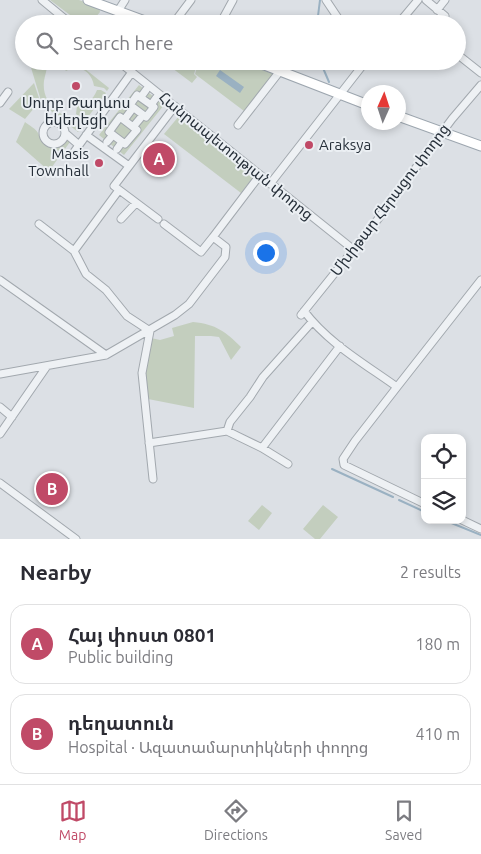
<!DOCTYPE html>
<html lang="en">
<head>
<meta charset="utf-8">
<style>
	body { margin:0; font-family:Ubuntu,"Noto Sans Armenian",sans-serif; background:#f2f2f3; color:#2b2b33 }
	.controls { position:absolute; right:15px; bottom:15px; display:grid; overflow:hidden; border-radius:10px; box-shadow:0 2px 8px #0003 }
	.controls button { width:45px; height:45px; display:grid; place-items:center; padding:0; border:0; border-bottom:1px solid #e1e1e2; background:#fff; color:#2b2b33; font:25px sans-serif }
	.compass { position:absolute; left:361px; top:85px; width:45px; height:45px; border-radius:50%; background:#fff; box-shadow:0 2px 8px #0003; rotate:3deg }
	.you { position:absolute; left:265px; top:252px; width:18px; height:18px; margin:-12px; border:4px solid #fff; border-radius:50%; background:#1a73e8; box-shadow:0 0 0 8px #1a73e833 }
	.badge { display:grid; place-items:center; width:32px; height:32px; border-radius:50%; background:#c04a67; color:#fff; font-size:16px; font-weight:700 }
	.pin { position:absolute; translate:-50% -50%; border:2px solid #fff; box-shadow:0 1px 5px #0006 }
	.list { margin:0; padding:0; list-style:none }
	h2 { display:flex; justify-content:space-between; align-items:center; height:65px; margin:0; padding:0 20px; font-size:21px }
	h2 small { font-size:16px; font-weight:400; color:#7c7c81 }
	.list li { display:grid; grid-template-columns:32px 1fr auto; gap:15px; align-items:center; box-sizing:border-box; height:80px; margin:0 10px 10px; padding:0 10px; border:1px solid #e1e1e2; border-radius:15px }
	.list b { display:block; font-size:19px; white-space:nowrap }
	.list p { margin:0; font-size:16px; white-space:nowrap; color:#7c7c81 }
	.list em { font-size:16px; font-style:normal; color:#7c7c81 }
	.icon { flex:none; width:28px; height:28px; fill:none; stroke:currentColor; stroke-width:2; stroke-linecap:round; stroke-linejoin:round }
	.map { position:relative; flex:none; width:481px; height:539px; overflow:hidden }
	.search { position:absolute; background:#fff; box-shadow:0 2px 8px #0003; left:15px; right:15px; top:15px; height:55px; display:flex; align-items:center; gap:12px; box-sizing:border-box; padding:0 18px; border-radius:28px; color:#7c7c81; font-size:19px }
	.sheet { height:245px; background:#fff }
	nav { display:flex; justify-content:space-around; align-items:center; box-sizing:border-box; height:70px; border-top:1px solid #e1e1e2; background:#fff; font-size:14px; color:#7c7c81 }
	nav a { display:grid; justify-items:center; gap:2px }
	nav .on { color:#c04a67 }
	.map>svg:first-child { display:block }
</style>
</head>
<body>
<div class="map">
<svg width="481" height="539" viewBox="0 0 481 539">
	<rect width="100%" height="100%" fill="#dce0e5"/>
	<!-- green -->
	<path fill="#c3cebe" d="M50,0H79L99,7L100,12L90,24H82Z
		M29,61H47C48,68 45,74 44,81C41,106 64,115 81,127L78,132L42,104Z
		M58,61H75L109,88L107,91L104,88L94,86C92,72 79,63 66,71Z
		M164,61H198L194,74L197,77L192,83L164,62Z
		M199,61H239L273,74L244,111L195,74Z
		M34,83L40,101L25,119L9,109Z
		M139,85L164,105L124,155L99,135Z
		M97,90H101L106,93L85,121L76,114L77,106C87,104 93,100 97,90Z
		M179,116L254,176L241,193L164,134Z
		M25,122C29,125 36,129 38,133C43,143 43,148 57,147L67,140L70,142L49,171L16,142Z
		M193,322C216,324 226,332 241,347L231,360L219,337L211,336H195L194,408L148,399L145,372L151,338L160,340L174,336L172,328Z
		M262,505L272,513L259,530L248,521Z
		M323,505L338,517L320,539H315L303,529Z"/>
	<!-- water -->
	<path fill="#9ab1c2" d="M220,70L244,87L240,93L216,76Z"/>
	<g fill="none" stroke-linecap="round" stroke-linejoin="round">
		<!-- stream -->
		<path stroke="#9ab1c2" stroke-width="2" d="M317,24L320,0
			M320,61L329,82
			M332,469L393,497
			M399,500L425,512
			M444,520L481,535"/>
		<!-- minor casing -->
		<g stroke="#a2a8ae" stroke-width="9">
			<path id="minor" d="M42,0L71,24
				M326,0L342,24
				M426,0L445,16
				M437,10L445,0
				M118,11L125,0
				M173,24L191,0
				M220,24L233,0
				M398,24L418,0
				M457,54L481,73
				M118,61L354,250
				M137,95L154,107L146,117L130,105Z
				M141,97L146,90
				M0,103L8,92
				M151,105L156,98
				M120,117L137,130L125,144L109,132Z
				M124,120L133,108
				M43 133a11 11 0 1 1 22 0a11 11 0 1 1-22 0Z
				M238,125L280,71
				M133,127L143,115
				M65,133L79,145
				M86,135L129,166
				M107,142L113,135
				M117,149L122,142
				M74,152L132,72
				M270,184L366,61
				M121,219L136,203
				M158,219L114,186L175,106
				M39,224L74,251L86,274L106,290L127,316L150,331
				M164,224L201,252L213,237
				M74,251L119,190
				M0,280L106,355
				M304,311C328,343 365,364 397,387L481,280
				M301,315L375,223L452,119L481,85
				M150,331L142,373L153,479
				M0,374L106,355L175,315L189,304L225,257L226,247L213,237L260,175
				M397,387L355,441L343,459L344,465L425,504
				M0,407L12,417
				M227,431L230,422L250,397L263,377L312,322
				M0,434L47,366
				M149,443L227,431L262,448L288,464
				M262,448L340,346
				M0,483L76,539
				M462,520L481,529"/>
		</g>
		<!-- major casing -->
		<g stroke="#9da6af" stroke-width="11">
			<path id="major" d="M88,0L153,24
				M254,61L368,105
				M398,116L481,146"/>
		</g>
		<!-- minor -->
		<use href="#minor" stroke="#eef1f4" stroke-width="7"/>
		<!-- major -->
		<use href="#major" stroke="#fff" stroke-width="9"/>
	</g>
	<!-- markers -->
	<g fill="#c04a67" stroke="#ebeff3" stroke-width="2">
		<circle cx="76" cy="86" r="5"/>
		<circle cx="309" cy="145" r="5"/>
		<circle cx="99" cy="163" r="5"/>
	</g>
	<g text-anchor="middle" stroke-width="4" stroke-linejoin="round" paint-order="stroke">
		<!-- poi labels -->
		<g font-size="15" fill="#27303a" stroke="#ebeff3">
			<text x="76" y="108">Սուրբ Թադևոս<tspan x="76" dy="17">եկեղեցի</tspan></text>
			<text x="319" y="150" text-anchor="start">Araksya</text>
			<text x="89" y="159" text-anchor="end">Masis<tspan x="89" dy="17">Townhall</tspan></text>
		</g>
		<!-- street labels -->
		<g font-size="15" fill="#27303a" stroke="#ebeff3">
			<text transform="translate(236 156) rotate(39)" y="5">Հանրապետության փողոց</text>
			<text transform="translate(390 200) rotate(-53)" y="5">Մխիթար Հերացու փողոց</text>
		</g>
	</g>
</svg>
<div class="controls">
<button><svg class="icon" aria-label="locate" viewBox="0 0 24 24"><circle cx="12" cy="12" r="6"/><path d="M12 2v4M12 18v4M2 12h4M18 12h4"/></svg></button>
<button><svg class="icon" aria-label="layers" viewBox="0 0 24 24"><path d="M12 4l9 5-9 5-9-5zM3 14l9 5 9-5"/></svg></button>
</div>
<svg class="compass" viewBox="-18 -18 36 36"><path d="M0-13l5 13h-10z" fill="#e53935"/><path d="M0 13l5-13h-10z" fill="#7c7c81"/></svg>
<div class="you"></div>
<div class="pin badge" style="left:159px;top:159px">A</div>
<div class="pin badge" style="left:52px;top:489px">B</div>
<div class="search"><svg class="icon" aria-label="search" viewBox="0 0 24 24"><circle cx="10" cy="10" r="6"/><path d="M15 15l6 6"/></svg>Search here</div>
</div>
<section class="sheet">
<h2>Nearby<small>2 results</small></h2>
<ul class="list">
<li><span class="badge">A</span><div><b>Հայ փոստ 0801</b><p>Public building</p></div><em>180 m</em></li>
<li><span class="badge">B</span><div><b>դեղատուն</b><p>Hospital · Ազատամարտիկների փողոց</p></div><em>410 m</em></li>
</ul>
</section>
<nav>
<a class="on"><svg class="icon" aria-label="map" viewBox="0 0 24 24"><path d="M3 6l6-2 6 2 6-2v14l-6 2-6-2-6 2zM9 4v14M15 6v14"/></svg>Map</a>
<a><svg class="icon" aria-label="directions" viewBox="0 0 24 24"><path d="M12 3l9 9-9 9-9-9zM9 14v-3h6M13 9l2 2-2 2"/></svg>Directions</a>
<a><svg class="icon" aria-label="saved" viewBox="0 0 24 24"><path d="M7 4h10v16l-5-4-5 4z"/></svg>Saved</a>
</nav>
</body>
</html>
